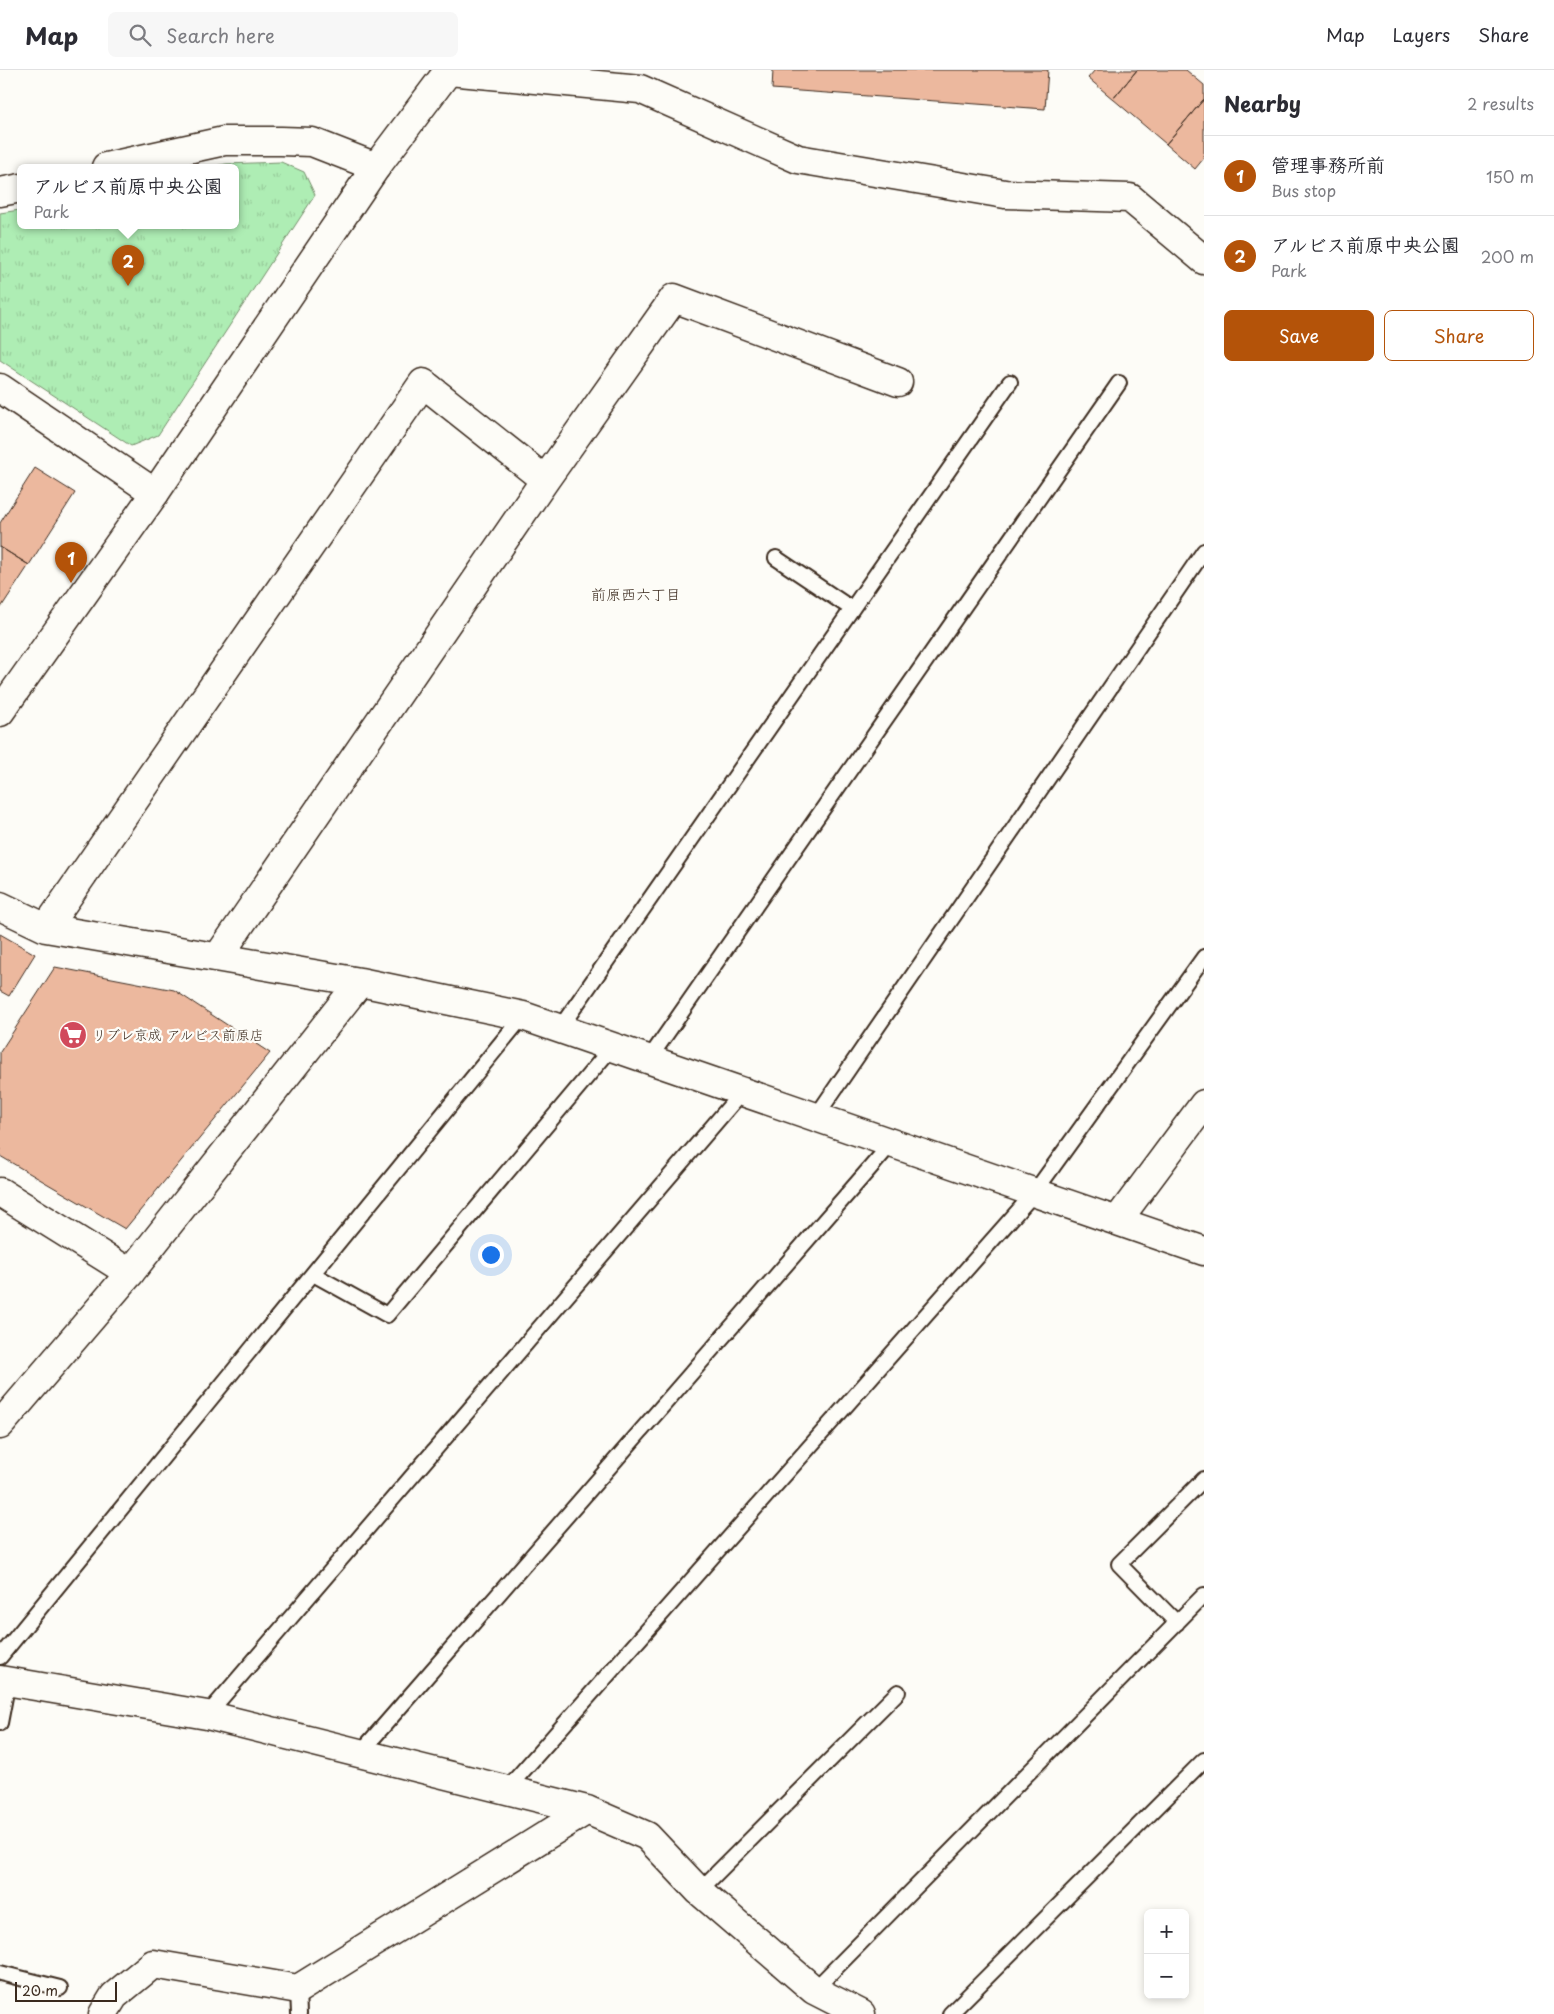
<!DOCTYPE html>
<html lang="en">
<head>
<meta charset="utf-8">
<style>
	body { margin:0; font-family:"Playpen Sans","Klee One",sans-serif; background:#f7f7f7; color:#2b2b33 }
	.controls { position:absolute; right:15px; bottom:15px; display:grid; overflow:hidden; border-radius:8px; box-shadow:0 2px 8px #0003 }
	.controls button { width:45px; height:45px; display:grid; place-items:center; padding:0; border:0; border-bottom:1px solid #e1e1e2; background:#fff; color:#2b2b33; font:25px sans-serif }
	.scale { position:absolute; left:15px; bottom:12px; width:102px; box-sizing:border-box; padding-left:5px; border:2px solid #3b2a1e; border-top:0; font-size:14px; line-height:18px; white-space:nowrap; color:#3b2a1e; -webkit-text-stroke:4px #fdfcf7; paint-order:stroke }
	.you { position:absolute; left:490px; top:1184px; width:18px; height:18px; margin:-12px; border:4px solid #fff; border-radius:50%; background:#1a73e8; box-shadow:0 0 0 8px #1a73e833 }
	.badge { display:grid; place-items:center; width:32px; height:32px; border-radius:50%; background:#b45309; color:#fff; font-size:16px; font-weight:700 }
	.pin { position:absolute; translate:-50% -41px; filter:drop-shadow(0 1px 2px #0008) }
	.pin::after { content:''; position:absolute; top:26px; width:18px; height:15px; background:inherit; clip-path:polygon(0 0,100% 0,50% 100%) }
	.popup { position:absolute; left:17px; top:94px; width:222px; height:65px; box-sizing:border-box; display:grid; place-content:center; border-radius:8px; background:#fff; filter:drop-shadow(0 1px 4px #0005); font-size:16px; white-space:nowrap; color:#7c7c81 }
	.popup b { font-size:19px; color:#2b2b33 }
	.popup::after { content:''; position:absolute; left:50%; top:100%; margin-left:-10px; border:10px solid transparent; border-top-color:#fff }
	.list { margin:0; padding:0; list-style:none }
	h2 { display:flex; justify-content:space-between; align-items:center; height:65px; margin:0; padding:0 20px; font-size:21px }
	h2 small { font-size:16px; font-weight:400; color:#7c7c81 }
	.list li { display:grid; grid-template-columns:32px 1fr auto; gap:15px; align-items:center; box-sizing:border-box; height:80px; padding:0 20px; border-top:1px solid #e1e1e2 }
	.list b { display:block; font-size:19px; white-space:nowrap }
	.list p { margin:0; font-size:16px; white-space:nowrap; color:#7c7c81 }
	.list em { font-size:16px; font-style:normal; color:#7c7c81 }
	.actions { display:flex; gap:10px; padding:15px 20px }
	.actions a { flex:1; padding:11px 0; border:1px solid #b45309; border-radius:8px; text-align:center; font-size:18px; color:#b45309 }
	.actions .main { background:#b45309; color:#fff }
	.icon { flex:none; width:28px; height:28px; fill:none; stroke:currentColor; stroke-width:2; stroke-linecap:round; stroke-linejoin:round }
	.map { position:relative; flex:none; width:1204px; height:1944px; overflow:hidden }
	header { display:flex; align-items:center; gap:30px; box-sizing:border-box; height:70px; padding:0 25px; background:#fff; border-bottom:1px solid #e1e1e2 }
	header strong { font-size:24px }
	nav { display:flex; gap:28px; margin-inline-start:auto; font-size:18px }
	.search { width:350px; height:45px; background:#f7f7f7; display:flex; align-items:center; gap:12px; box-sizing:border-box; padding:0 18px; border-radius:8px; color:#7c7c81; font-size:19px }
	main { display:flex }
	aside { flex:1; background:#fff }
	.map>svg:first-child { display:block }
</style>
</head>
<body>
<header>
<strong>Map</strong>
<div class="search"><svg class="icon" aria-label="search" viewBox="0 0 24 24"><circle cx="10" cy="10" r="6"/><path d="M15 15l6 6"/></svg>Search here</div>
<nav><a>Map</a><a>Layers</a><a>Share</a></nav>
</header>
<main>
<div class="map">
<svg width="1204" height="1944" viewBox="0 0 1204 1944">
	<defs>
		<pattern id="grass-tufts" width="24" height="20" patternUnits="userSpaceOnUse" patternTransform="scale(1.25)"><rect width="24" height="20" fill="#aeedb4"/><path d="M3 7l-1-3M5 7V3M7 7l1-3M15 17l-1-3M17 17v-4M19 17l1-3" fill="none" stroke="#97cb9a"/></pattern>
	</defs>
	<rect width="100%" height="100%" fill="#fdfcf7"/>
	<filter id="ink" filterUnits="userSpaceOnUse"><feTurbulence type="fractalNoise" baseFrequency=".02" numOctaves="2"/><feDisplacementMap in="SourceGraphic" scale="10" xChannelSelector="R" yChannelSelector="G"/><feConvolveMatrix kernelMatrix="1 2 1 2 8 2 1 2 1" color-interpolation-filters="sRGB"/></filter>
	<g filter="url(#ink)">
		<!-- grass -->
		<path fill="url(#grass-tufts)" stroke="#748c69" d="M281,92L304,102L315,125L158,365L131,376L0,290V143L20,140L21,155H236V97H209L226,94Z"/>
		<!-- building -->
		<path fill="#ecb89e" stroke="#3b2a1e" d="M773,0H1048L1045,39L772,19Z
			M1095,0H1137L1113,29L1088,8Z
			M1137,0H1186L1204,15V29L1166,74L1113,29Z
			M1204,29V88L1195,99L1166,74Z
			M35,398L75,423L29,495L0,477V453Z
			M0,477L29,495L0,539Z
			M0,864L35,884L9,926L0,921Z
			M55,897L174,920L270,983L125,1159L0,1086V982Z"/>
		<g fill="none" stroke-linecap="round" stroke-linejoin="round">
			<!-- lane casing -->
			<g stroke="#3b2a1e" stroke-width="18">
				<path id="lane" d="M776,488L852,539
					M560,958L1010,312
					M649,989L1119,313
					M815,1048L1204,481
					M313,1204L387,1245L613,976
					M1177,1553L1119,1494L1204,1409
					M0,1587L523,946
					M207,1645L742,1022
					M0,1653L8,1611
					M360,1683L891,1074
					M506,1720L1034,1123L1204,887
					M699,1821L898,1622
					M0,1903L60,1918
					M298,1919L299,1944
					M814,1920L1204,1525
					M950,1944L1204,1690"/>
			</g>
			<!-- street casing -->
			<g stroke="#3b2a1e" stroke-width="31">
				<path id="street" d="M449,1L640,19L798,89L1005,124L1130,128L1204,190
					M106,97L224,71H281L312,72L376,97
					M0,122L21,118
					M0,318L155,423
					M0,836L46,858L360,912L523,946L1204,1181
					M46,858L423,313L545,410
					M218,887L545,410L674,228L898,312
					M1117,1151L1204,1034
					M0,1355L130,1203L360,912
					M0,1610L207,1645L587,1740L647,1766L699,1821L814,1920L861,1944
					M103,1944L114,1926L153,1894L298,1919L587,1740"/>
			</g>
			<!-- secondary casing -->
			<g stroke="#3b2a1e" stroke-width="31">
				<path id="secondary" d="M0,642L155,423L376,97L449,0
					M0,1122L130,1203"/>
			</g>
			<!-- lane -->
			<use href="#lane" stroke="#fdfcf7" stroke-width="14"/>
			<!-- street -->
			<use href="#street" stroke="#fdfcf7" stroke-width="28"/>
			<!-- secondary -->
			<use href="#secondary" stroke="#fdfcf7" stroke-width="28"/>
		</g>
	</g>
	<!-- icons -->
	<defs>
		<g id="supermarket-disc" transform="scale(1.4375)"><circle r="9.5" fill="#d1495b" stroke="#fdfcf7"/><path d="M-6-5.5h2.5l.6 2H6L4.5 2H-2.5L-4.4-4H-6ZM-1.5 3.2a1.3 1.3 0 1 0 .1 0ZM3 3.2a1.3 1.3 0 1 0 .1 0Z" fill="#fff"/></g>
	</defs>
	<g fill-rule="evenodd">
		<use href="#supermarket-disc" x="73" y="965"/>
	</g>
	<g text-anchor="middle" stroke-width="4.5" stroke-linejoin="round" paint-order="stroke">
		<!-- poi labels -->
		<g font-size="14" fill="#3b2a1e" stroke="#fdfcf7" text-anchor="start">
			<text x="92" y="970">リブレ京成 アルビス前原店</text>
		</g>
		<!-- neighbourhood labels -->
		<g font-size="15" fill="#3b2a1e" stroke="#fdfcf7">
			<text x="636" y="530">前原西六丁目</text>
		</g>
	</g>
</svg>
<div class="controls">
<button>+</button>
<button>−</button>
</div>
<div class="scale">20 m</div>
<div class="you"></div>
<div class="pin badge" style="left:71px;top:513px">1</div>
<div class="pin badge" style="left:128px;top:216px">2</div>
<div class="popup"><b>アルビス前原中央公園</b>Park</div>
</div>
<aside>
<h2>Nearby<small>2 results</small></h2>
<ul class="list">
<li><span class="badge">1</span><div><b>管理事務所前</b><p>Bus stop</p></div><em>150 m</em></li>
<li><span class="badge">2</span><div><b>アルビス前原中央公園</b><p>Park</p></div><em>200 m</em></li>
</ul>
<div class="actions"><a class="main">Save</a><a>Share</a></div>
</aside>
</main>
</body>
</html>
